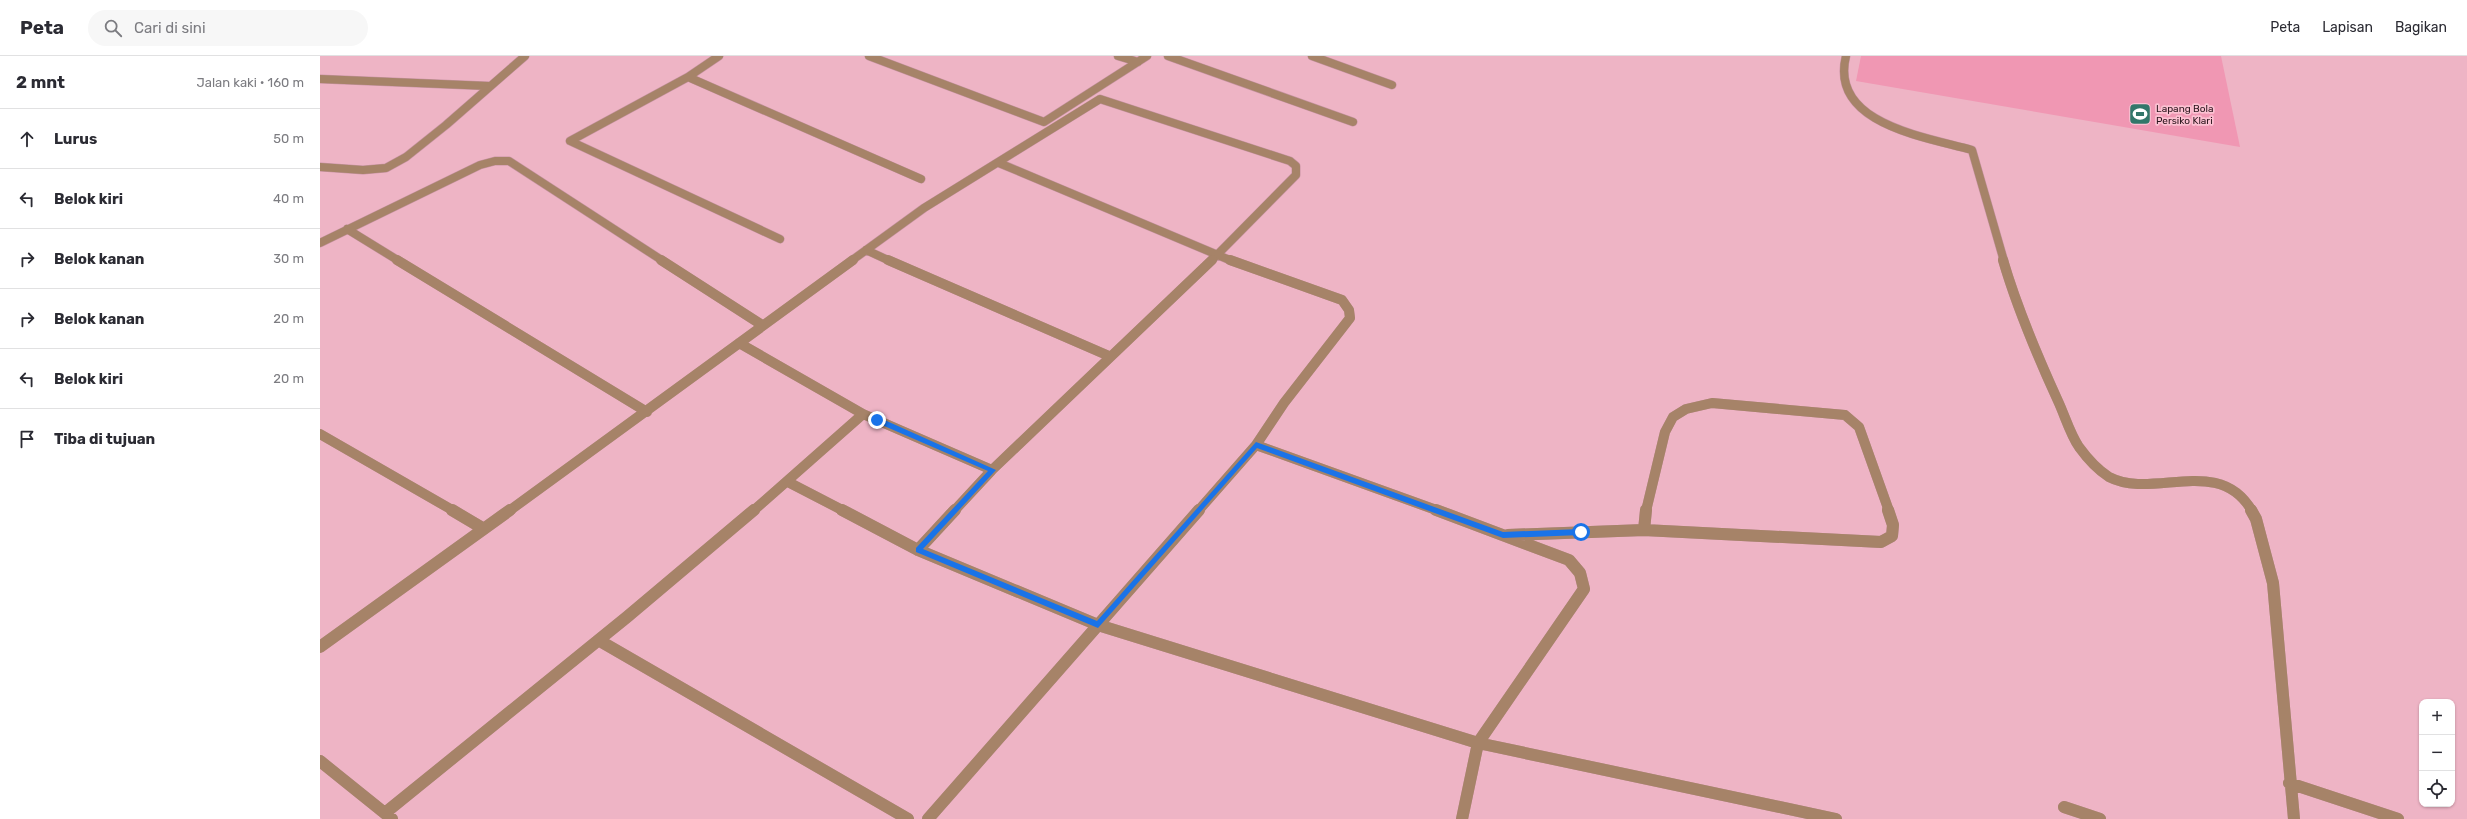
<!DOCTYPE html>
<html lang="id">
<head>
<meta charset="utf-8">
<style>
	body { margin:0; font-family:Rubik,sans-serif; background:#f7f7f7; color:#2b2b33 }
	.controls { position:absolute; right:12px; bottom:12px; display:grid; overflow:hidden; border-radius:8px; box-shadow:0 1px 3px #0004 }
	.controls button { width:36px; height:36px; display:grid; place-items:center; padding:0; border:0; border-bottom:1px solid #e1e1e2; background:#fff; color:#2b2b33; font:20px sans-serif }
	.stop { position:absolute; width:12px; height:12px; margin:-9px; border:3px solid #1a73e8; border-radius:50%; background:#fff }
	.stop.end { background:#1a73e8; border-color:#fff; box-shadow:0 1px 4px #0008 }
	.list { margin:0; padding:0; list-style:none }
	h2 { display:flex; justify-content:space-between; align-items:center; height:52px; margin:0; padding:0 16px; font-size:17px }
	h2 small { font-size:13px; font-weight:400; color:#7c7c81 }
	.list li { display:grid; grid-template-columns:26px 1fr auto; gap:12px; align-items:center; box-sizing:border-box; height:60px; padding:0 16px; border-top:1px solid #e1e1e2 }
	.list b { display:block; font-size:15px; white-space:nowrap }
	.list em { font-size:13px; font-style:normal; color:#7c7c81 }
	.icon { flex:none; width:22px; height:22px; fill:none; stroke:currentColor; stroke-width:2; stroke-linecap:round; stroke-linejoin:round }
	.map { position:relative; flex:none; width:2147px; height:763px; overflow:hidden }
	header { display:flex; align-items:center; gap:24px; box-sizing:border-box; height:56px; padding:0 20px; background:#fff; border-bottom:1px solid #e1e1e2 }
	header strong { font-size:19px }
	nav { display:flex; gap:22px; margin-inline-start:auto; font-size:14px }
	.search { width:280px; height:36px; background:#f7f7f7; display:flex; align-items:center; gap:10px; box-sizing:border-box; padding:0 14px; border-radius:22px; color:#7c7c81; font-size:15px }
	main { display:flex }
	aside { flex:1; background:#fff }
	.map>svg:first-child { display:block }
</style>
</head>
<body>
<header>
<strong>Peta</strong>
<div class="search"><svg class="icon" aria-label="search" viewBox="0 0 24 24"><circle cx="10" cy="10" r="6"/><path d="M15 15l6 6"/></svg>Cari di sini</div>
<nav><a>Peta</a><a>Lapisan</a><a>Bagikan</a></nav>
</header>
<main>
<aside>
<h2>2 mnt<small>Jalan kaki · 160 m</small></h2>
<ul class="list">
<li><svg class="icon" aria-label="ahead" viewBox="0 0 24 24"><path d="M12 20V5M6 11l6-6 6 6"/></svg><div><b>Lurus</b></div><em>50 m</em></li>
<li><svg class="icon" aria-label="left" viewBox="0 0 24 24"><path d="M17 20v-9H6M10 6l-5 5 5 5"/></svg><div><b>Belok kiri</b></div><em>40 m</em></li>
<li><svg class="icon" aria-label="right" viewBox="0 0 24 24"><path d="M7 20v-9h11M14 6l5 5-5 5"/></svg><div><b>Belok kanan</b></div><em>30 m</em></li>
<li><svg class="icon" aria-label="right" viewBox="0 0 24 24"><path d="M7 20v-9h11M14 6l5 5-5 5"/></svg><div><b>Belok kanan</b></div><em>20 m</em></li>
<li><svg class="icon" aria-label="left" viewBox="0 0 24 24"><path d="M17 20v-9H6M10 6l-5 5 5 5"/></svg><div><b>Belok kiri</b></div><em>20 m</em></li>
<li><svg class="icon" aria-label="arrive" viewBox="0 0 24 24"><path d="M6 21V4h12l-3 4 3 4H6"/></svg><div><b>Tiba di tujuan</b></div></li>
</ul>
</aside>
<div class="map">
<svg width="2147" height="763" viewBox="0 0 2147 763">
	<rect width="100%" height="100%" fill="#eeb4c5"/>
	<!-- green -->
	<path fill="#f097b3" d="M1541,0H1901L1920,91L1536,25Z"/>
	<g fill="none" stroke-linecap="round" stroke-linejoin="round">
		<!-- minor-far2 casing -->
		<g stroke="#c794a3" stroke-width="9">
			<path id="minor-far2" d="M399,0L368,21L601,123
				M549,0L724,66L827,0
				M798,0L818,6
				M848,0L1033,66
				M992,0L1072,29
				M1526,0C1509,68 1606,81 1652,94L1684,205
				M368,21L250,85L460,183
				M0,23L169,30
				M679,107L912,205
				M0,111L43,114L66,112L86,101L126,69L205,0
				M27,173L79,205
				M0,187L160,109L175,105H189L343,205
				M546,194L570,205
				M531,205L604,152L780,43L970,105L976,110V119L891,205"/>
		</g>
		<!-- minor-far1 casing -->
		<g stroke="#c794a3" stroke-width="10">
			<path id="minor-far1" d="M77,204L327,356
				M341,204L442,269
				M568,204L789,300
				M910,204L1022,244L1029,254L1030,262L964,347L936,389
				M1683,204C1697,252 1717,299 1738,345C1745,360 1750,378 1759,391C1767,402 1778,414 1789,421C1833,444 1899,398 1932,455
				M419,287L543,358L672,414
				M0,378L134,455
				M468,426L524,455
				M189,455L533,204
				M433,455L543,358
				M634,455L672,414L892,204
				M878,455L936,389L1119,455
				M1326,455L1345,376L1353,361L1366,353L1392,347L1525,359L1539,371L1569,455"/>
		</g>
		<!-- minor casing -->
		<g stroke="#c794a3" stroke-width="12">
			<path id="minor" d="M132,454L164,473
				M522,454L598,494L778,569L1158,687L1516,763
				M1116,454L1249,504L1260,517L1264,533L1158,687L1142,763
				M1931,454L1936,463L1953,527L1974,763
				M1324,474L1561,486L1572,480L1573,469L1568,454
				M1324,474L1326,454
				M1188,479L1324,474
				M598,494L635,454
				M280,585L588,763
				M0,591L190,454
				M0,705L72,763
				M1969,727L2078,763
				M1744,751L1780,763
				M65,757L307,561L434,454
				M608,763L879,454"/>
		</g>
		<!-- minor-far2 -->
		<use href="#minor-far2" stroke="#a68368" stroke-width="8"/>
		<!-- minor-far1 -->
		<use href="#minor-far1" stroke="#a68368" stroke-width="10"/>
		<!-- minor -->
		<use href="#minor" stroke="#a68368" stroke-width="12"/>
	</g>
	<!-- route -->
	<path fill="#1a73e8" d="M555,362H560L676,414L603,493L777,565L936,386L1183,476L1261,473L1265,476L1261,479L1183,482L937,392L778,572L596,496V492L668,415L555,366Z"/>
	<!-- icons -->
	<defs>
		<g id="stadium-square" transform="scale(1.15)"><rect x="-9" y="-9" width="18" height="18" rx="4" fill="#33776a" stroke="#fcc1d2"/><path d="M0-5a6.5 5 0 1 0 0 10a6.5 5 0 1 0 0-10ZM-3.5-1.8h7v3.6h-7Z" fill="#fff"/></g>
	</defs>
	<g fill-rule="evenodd">
		<use href="#stadium-square" x="1820" y="58"/>
	</g>
	<g text-anchor="middle" stroke-width="3.5" stroke-linejoin="round" paint-order="stroke">
		<!-- far-poi labels -->
		<g font-size="10" fill="#29141b" stroke="#fcc1d2" text-anchor="start">
			<text x="1836" y="56">Lapang Bola<tspan x="1836" dy="12">Persiko Klari</tspan></text>
		</g>
	</g>
</svg>
<div class="controls">
<button>+</button>
<button>−</button>
<button><svg class="icon" aria-label="locate" viewBox="0 0 24 24"><circle cx="12" cy="12" r="6"/><path d="M12 2v4M12 18v4M2 12h4M18 12h4"/></svg></button>
</div>
<div class="stop" style="left:1261px;top:476px"></div>
<div class="stop end" style="left:557px;top:364px"></div>
</div>
</main>
</body>
</html>
